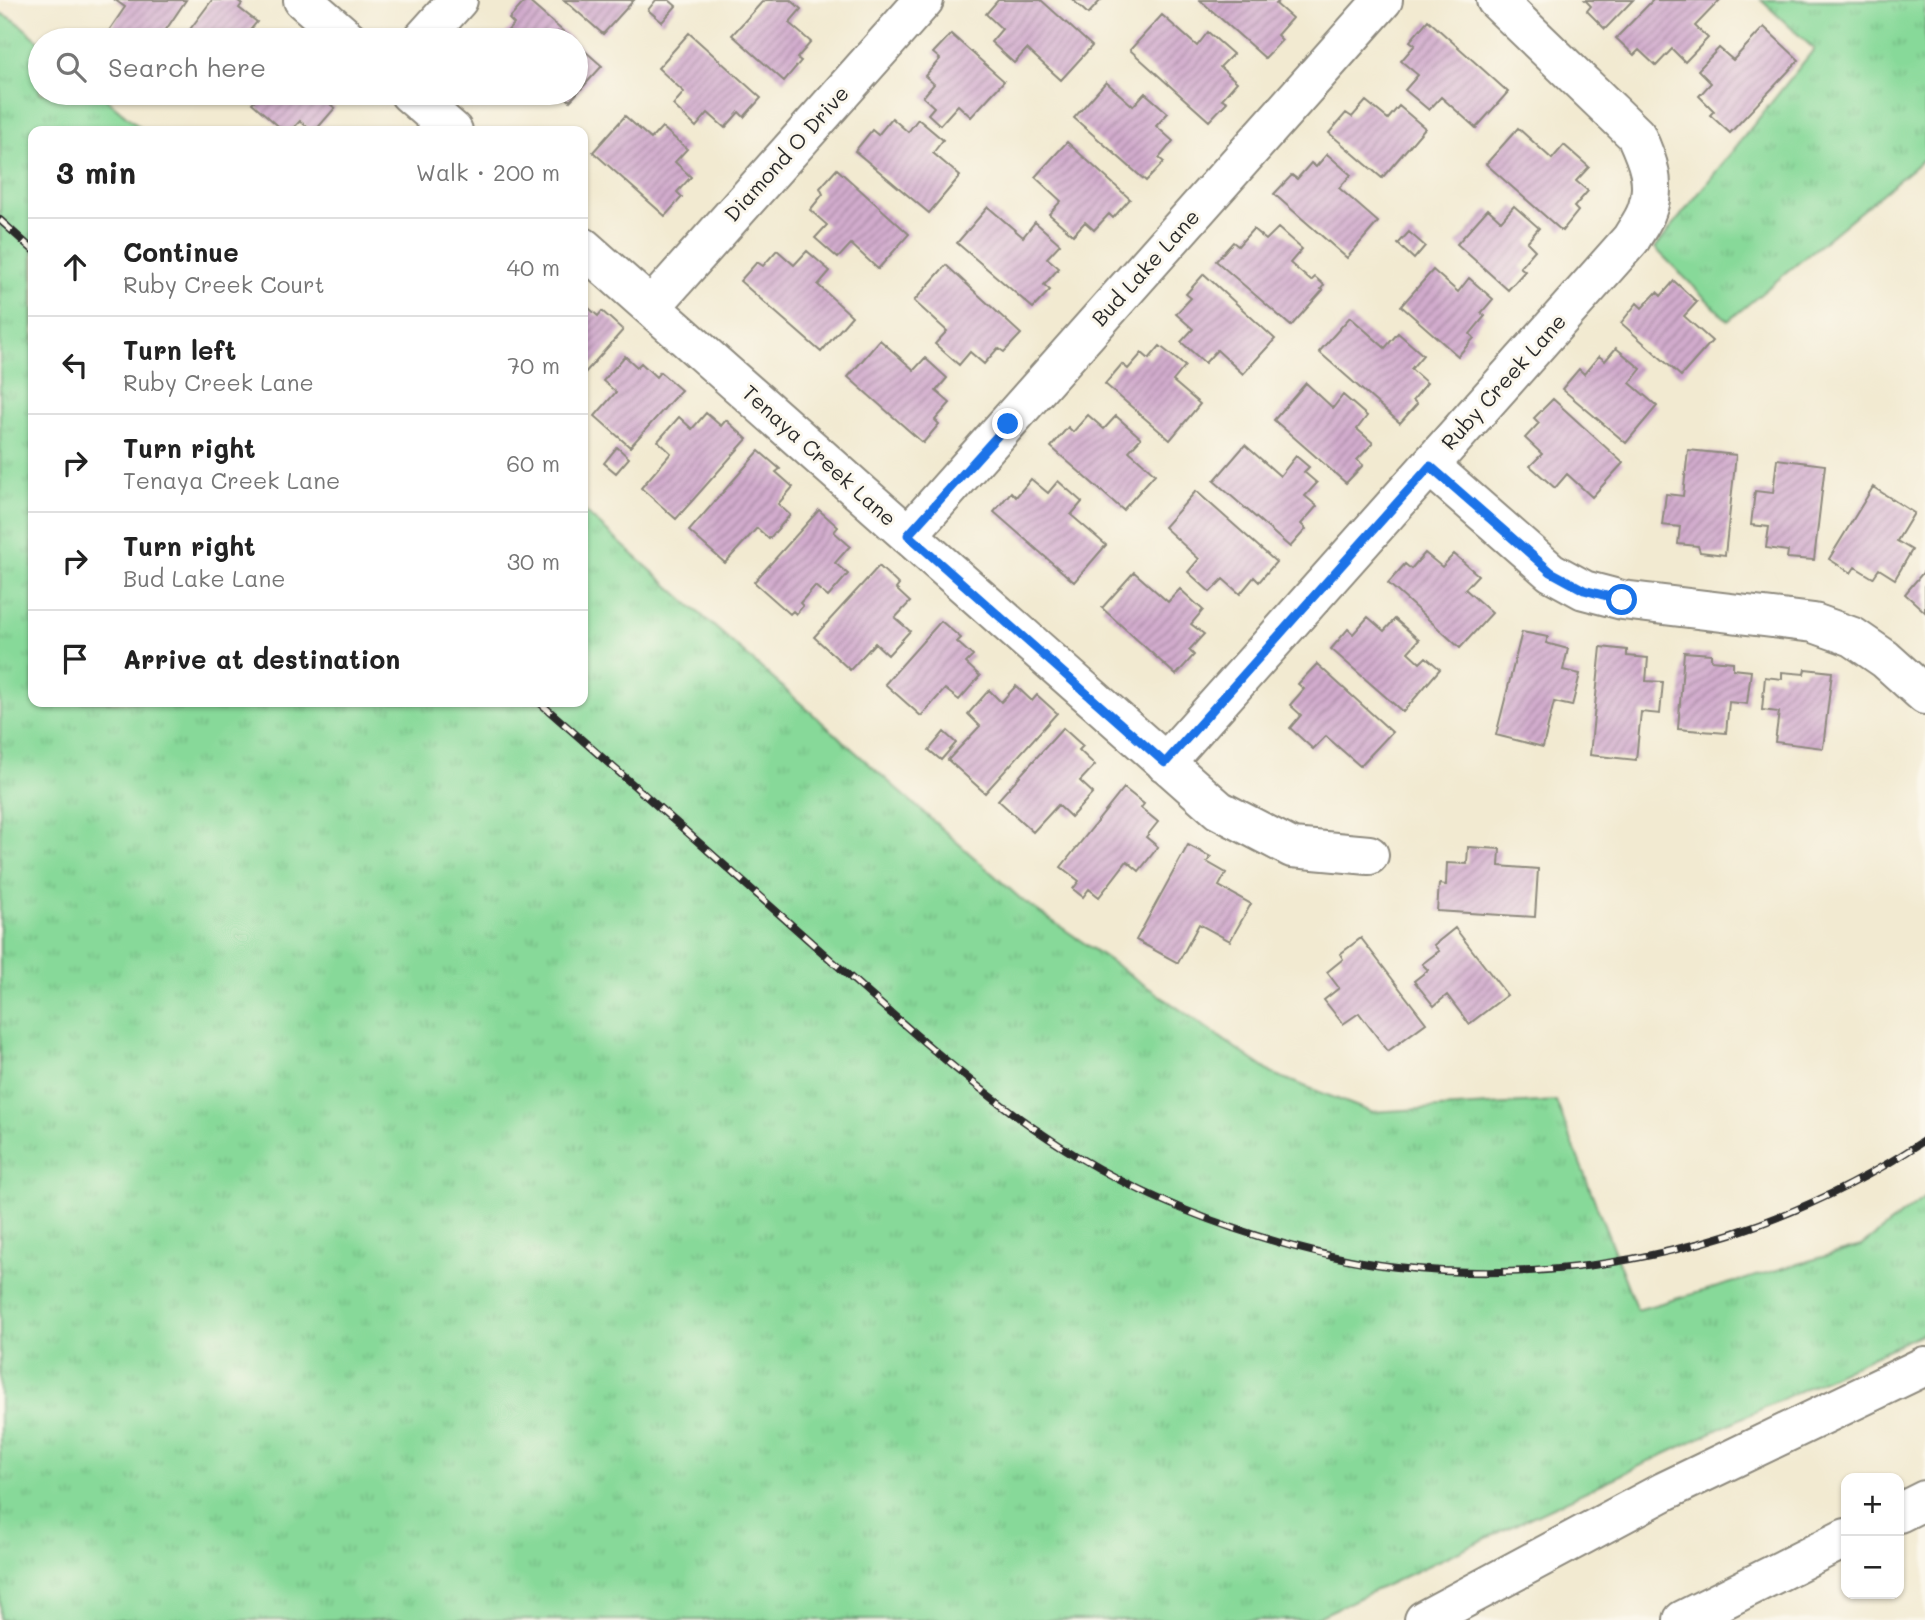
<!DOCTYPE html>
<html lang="en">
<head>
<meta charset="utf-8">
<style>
	body { margin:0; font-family:Mali,sans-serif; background:#f2f2f2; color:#222 }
	.controls { position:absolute; right:21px; bottom:21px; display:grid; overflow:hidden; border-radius:14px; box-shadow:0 2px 5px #0004 }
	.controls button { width:63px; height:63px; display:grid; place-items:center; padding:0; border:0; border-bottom:2px solid #e0e0e0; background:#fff; color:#222; font:35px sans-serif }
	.stop { position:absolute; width:21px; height:21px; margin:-16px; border:5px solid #1a73e8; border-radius:50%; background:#fff }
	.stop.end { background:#1a73e8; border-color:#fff; box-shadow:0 2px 7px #0008 }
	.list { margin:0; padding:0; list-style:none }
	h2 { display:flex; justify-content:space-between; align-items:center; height:91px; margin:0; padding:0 28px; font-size:30px }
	h2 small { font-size:23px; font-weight:400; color:#767676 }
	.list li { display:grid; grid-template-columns:46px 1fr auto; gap:21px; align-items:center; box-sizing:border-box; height:98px; padding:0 28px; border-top:2px solid #e0e0e0 }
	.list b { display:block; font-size:26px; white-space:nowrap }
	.list p { margin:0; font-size:23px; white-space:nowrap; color:#767676 }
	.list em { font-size:23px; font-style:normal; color:#767676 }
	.icon { flex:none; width:38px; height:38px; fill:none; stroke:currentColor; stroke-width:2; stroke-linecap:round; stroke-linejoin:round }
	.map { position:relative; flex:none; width:1925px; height:1620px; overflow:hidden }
	.search { position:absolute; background:#fff; box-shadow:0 2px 5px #0004; left:28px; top:28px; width:560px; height:77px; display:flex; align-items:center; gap:18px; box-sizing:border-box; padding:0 24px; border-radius:38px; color:#767676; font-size:26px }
	.panel { position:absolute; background:#fff; box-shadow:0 2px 5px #0004; left:28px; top:126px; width:560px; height:581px; border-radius:14px }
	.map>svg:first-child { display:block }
</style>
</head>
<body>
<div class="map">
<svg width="1925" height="1620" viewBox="0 0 1925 1620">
	<defs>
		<pattern id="grass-tufts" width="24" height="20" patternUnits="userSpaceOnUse" patternTransform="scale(1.75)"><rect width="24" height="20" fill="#87d999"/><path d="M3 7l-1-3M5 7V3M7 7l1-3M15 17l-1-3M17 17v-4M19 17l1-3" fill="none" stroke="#75ba84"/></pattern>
		<pattern id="building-hatch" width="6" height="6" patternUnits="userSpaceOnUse" patternTransform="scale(1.75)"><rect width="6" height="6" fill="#d2accd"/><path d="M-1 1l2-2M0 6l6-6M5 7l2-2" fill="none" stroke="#ab8ca7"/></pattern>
	</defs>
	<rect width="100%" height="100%" fill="#fbf7ec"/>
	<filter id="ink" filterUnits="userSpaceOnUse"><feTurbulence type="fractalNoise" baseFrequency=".0143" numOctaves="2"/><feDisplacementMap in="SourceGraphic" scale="14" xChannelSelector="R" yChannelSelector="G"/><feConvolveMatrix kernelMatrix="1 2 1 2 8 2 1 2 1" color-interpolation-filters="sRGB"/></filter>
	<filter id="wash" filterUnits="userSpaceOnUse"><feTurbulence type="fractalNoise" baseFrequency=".00686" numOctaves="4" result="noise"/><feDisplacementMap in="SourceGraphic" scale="28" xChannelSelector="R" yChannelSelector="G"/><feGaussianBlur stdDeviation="1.57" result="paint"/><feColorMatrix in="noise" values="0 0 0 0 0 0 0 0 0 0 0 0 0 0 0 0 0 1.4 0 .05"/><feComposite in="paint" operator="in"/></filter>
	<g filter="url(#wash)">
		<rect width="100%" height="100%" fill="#f2ead1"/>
		<!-- grass -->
		<path fill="url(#grass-tufts)" stroke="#598262" stroke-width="2" d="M1761,0H1925V158L1728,321L1655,248L1814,49Z
			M0,13L16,21L40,42V93H99L144,131H33V702H583V510L1022,900L1273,1074L1371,1112L1556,1101L1637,1310L1861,1246L1925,1197V1332L1312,1620H0Z"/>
		<g id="blocks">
			<!-- building -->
			<path fill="url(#building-hatch)" d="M115,0H186L159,40H107L104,38L125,7Z
				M212,0H237L242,4L239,8L257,22L246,35L253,40H182Z
				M526,0H527L573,40H499L514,24L509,19Z
				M564,0H634L603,34Z
				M656,0H669L676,6L662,22L648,10Z
				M766,0H791L801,9L789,23L811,42L797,58L801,61L784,81L732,35L763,1L764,2Z
				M998,0H1041L1092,46L1061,80L1027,49L1014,63L991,42L1002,29L986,14Z
				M1073,0H1101L1088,14Z
				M1200,0H1280L1276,4L1292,18L1277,35L1282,40L1265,58Z
				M1585,0H1633L1605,29L1587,11L1591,6Z
				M1653,0H1720L1695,26L1708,38L1685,62L1672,49L1656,66L1639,50L1634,55L1616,38Z
				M1162,15L1197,46L1208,32L1233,54L1220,67L1237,82L1222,99L1227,102L1209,121L1130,50Z
				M1428,20L1508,92L1476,128L1441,97L1429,110L1405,90L1418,75L1401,61L1415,45L1410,41Z
				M1764,27L1799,60L1730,133L1710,115L1714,111L1699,96L1711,83L1698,70L1719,48L1733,60Z
				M689,33L761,98L744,117L739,112L725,128L708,113L696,127L673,105L684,92L658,68Z
				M951,34L1004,81L971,117L958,105L940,125L928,114L934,107L923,97L934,84L925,76L940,59L933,53Z
				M576,43L602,66L570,101L561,93H576Z
				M1106,82L1133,106L1145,93L1168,113L1156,126L1173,141L1159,158L1164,162L1146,181L1074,118Z
				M261,93H325L321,97L335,108L315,131H312L300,121L291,131H284L252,103Z
				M1366,101L1388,119L1399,106L1425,128L1382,178L1329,133L1346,113L1352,117Z
				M625,116L651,139L662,127L687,149L675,162L691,177L677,192L682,197L665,216L593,152Z
				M892,118L908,132L918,119L943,140L933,153L960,176L929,213L855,151L872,130L878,135Z
				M1518,128L1552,159L1564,145L1589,167L1576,181L1588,191L1574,207L1578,211L1562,231L1486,164Z
				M1067,142L1130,199L1113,218L1109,214L1094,230L1085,222L1073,235L1049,214L1061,201L1035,177Z
				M1327,154L1351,175L1339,188L1378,222L1347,258L1274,194L1292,175L1297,179L1311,163L1316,167Z
				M837,169L909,234L878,269L851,244L838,258L815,238L827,225L810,210L823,194L820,188Z
				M1514,206L1539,228L1527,242L1535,250L1520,267L1525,271L1508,290L1457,244L1488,209L1501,221Z
				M988,207L1023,237L1035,222L1060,244L1047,258L1059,268L1044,285L1050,290L1033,308L957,243Z
				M1278,228L1302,249L1290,263L1311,281L1315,277L1324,285L1321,289L1323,290L1291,326L1216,261L1233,242L1238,246L1253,229L1266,240Z
				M1409,232L1425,246L1414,259L1398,244Z
				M777,250L794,265L807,251L830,271L818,285L852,316L821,352L740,281L757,262L763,266Z
				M946,265L1021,334L1004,352L998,348L984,364L970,352L959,365L935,344L947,331L914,301Z
				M1433,270L1458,292L1469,278L1493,299L1481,313L1485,316L1470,334L1474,338L1458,356L1401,306Z
				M1204,274L1275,339L1243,374L1217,350L1205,363L1181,342L1193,329L1176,314L1191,298L1186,294Z
				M1674,281L1697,302L1684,316L1712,341L1681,376L1621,323L1637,303L1642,308L1657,292L1661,296Z
				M583,303L598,316L602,311L623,330L583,375Z
				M1350,317L1385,348L1398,333L1423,355L1411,369L1427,383L1413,400L1417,404L1400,423L1319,352Z
				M880,340L914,370L925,358L947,378L936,391L950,403L935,420L939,424L923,443L848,377Z
				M1160,346L1185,366L1173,381L1200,404L1170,440L1105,384L1122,364L1128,369L1142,353L1149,359Z
				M1616,348L1641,369L1630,383L1657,406L1626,443L1562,389L1579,369L1584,374L1599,356L1605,361Z
				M625,356L637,367L641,363L656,377L660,372L681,390L630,447L595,416L616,392L603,381Z
				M1306,383L1333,408L1343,395L1367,416L1357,429L1373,443L1357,460L1363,465L1346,483L1274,420Z
				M1553,399L1623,463L1592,497L1567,474L1555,488L1530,466L1542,454L1525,438L1539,423L1534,418Z
				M706,413L721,426L726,420L747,439L676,519L641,488L671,453L658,441L679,417L692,429Z
				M1088,415L1104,429L1116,416L1141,438L1129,451L1155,474L1123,510L1051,447L1068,427L1073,432Z
				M1245,445L1280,476L1296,456L1309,467L1304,472L1317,483L1305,496L1317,506L1301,524L1306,529L1290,547L1214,481Z
				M617,447L629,458L616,473L604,463Z
				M1688,450L1736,455L1725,555L1700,552L1698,546L1678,544L1680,527L1662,525L1666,494L1683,496Z
				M759,451L780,469L776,472L793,487L778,504L790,515L769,539L757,528L725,563L689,531Z
				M1777,459L1825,465L1814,560L1787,558L1788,551L1766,548L1769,527L1751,525L1755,491L1773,493Z
				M1031,479L1048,493L1058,481L1082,502L1071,515L1106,545L1074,582L994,512L1011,492L1016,497Z
				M1873,487L1914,513L1897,541L1912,550L1895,579L1879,569L1873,578L1855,567L1851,573L1829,559Z
				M1196,491L1276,562L1259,582L1254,577L1240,594L1223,579L1210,592L1188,572L1199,559L1164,527Z
				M819,510L838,527L834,532L850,546L835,563L848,574L828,597L815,586L800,603L803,606L796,614L793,611L790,614L754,582Z
				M1425,553L1442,567L1454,554L1478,575L1465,589L1492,613L1460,648L1388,583L1405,564L1411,569Z
				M879,566L899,585L896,589L910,602L895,618L910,631L888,655L875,643L850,670L814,637Z
				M1925,570V612L1905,594Z
				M1134,572L1168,602L1180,589L1203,610L1191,624L1204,634L1189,650L1194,655L1176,675L1102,608Z
				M1368,617L1384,631L1395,619L1419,640L1408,652L1420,663L1426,657L1440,669L1403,712L1331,649L1348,629L1353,634Z
				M941,621L961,638L957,642L973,656L966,663L980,676L959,700L945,689L921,716L885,684Z
				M1522,632L1548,637L1546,643L1568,649L1563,670L1580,674L1572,706L1554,702L1543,747L1496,735Z
				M1601,647L1627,650V656L1648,658L1646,681L1663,682L1660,714L1641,712L1636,760L1590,755Z
				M1684,652L1711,654V660L1733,662V669L1751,671L1747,704L1729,702L1726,733L1678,729Z
				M1317,664L1392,732L1360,766L1326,736L1313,749L1290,728L1301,715L1290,705L1304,689L1298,684Z
				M1805,669L1832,672L1823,748L1775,742L1779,712L1762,710L1765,677L1782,679V672L1804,674Z
				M1016,686L1032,701L1037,695L1057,713L985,793L948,760L980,726L968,714L989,690L1001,702Z
				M1063,728L1083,746L1079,750L1095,765L1080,781L1093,793L1071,817L1058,805L1033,832L998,800Z
				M944,732L956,743L941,760L929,750Z
				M1124,788L1144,804L1141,808L1158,822L1146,837L1158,847L1139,871L1127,861L1099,897L1089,889L1083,897L1073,889L1079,881L1061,867Z
				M1188,845L1211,857L1207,862L1226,873L1219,886L1251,904L1230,941L1199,924L1178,963L1136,940Z
				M1468,847L1500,849L1499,866L1538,869L1535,917L1437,911L1439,884L1446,885L1447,863L1467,864Z
				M1455,928L1507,995L1469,1024L1447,995L1434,1006L1414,981L1428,970L1422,964L1439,951L1434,945Z
				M1361,938L1426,1023L1388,1051L1359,1013L1343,1024L1324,1000L1339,988L1327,972L1343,959L1340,954Z"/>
		</g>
	</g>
	<g filter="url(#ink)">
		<use href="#blocks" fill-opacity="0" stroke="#8e8a7e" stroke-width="2"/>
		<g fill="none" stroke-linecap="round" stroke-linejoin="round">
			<!-- minor casing -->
			<g stroke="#8e8a7e" stroke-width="42">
				<path id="minor" d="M303,0L349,40
					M422,40L458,0
					M409,93L453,131
					M583,247L1219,810L1292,848L1369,855
					M651,307L924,0
					M1430,466L1551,572L1584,590L1622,600L1814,623L1853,637L1885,659L1925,695
					M908,535L1383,0
					M1165,763L1631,239C1636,230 1644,220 1647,210C1657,183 1647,159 1636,135L1496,0"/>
			</g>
			<!-- highway casing -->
			<g stroke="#8e8a7e" stroke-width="42">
				<path id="highway" d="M1899,1513L1925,1500
					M1424,1620L1665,1491L1925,1366
					M1683,1620L1846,1538"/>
			</g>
			<!-- minor -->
			<use href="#minor" stroke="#fff" stroke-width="38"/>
			<!-- highway -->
			<use href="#highway" stroke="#fff" stroke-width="38"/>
			<!-- rail casing -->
			<g stroke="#2b2b2b" stroke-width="8">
				<path id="rail" d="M0,220L33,250
					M539,702C634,785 728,868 822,952C898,1019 974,1090 1059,1145C1113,1180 1172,1207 1233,1228C1286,1246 1341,1261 1397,1267C1581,1288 1770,1244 1925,1140"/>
			</g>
			<!-- rail -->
			<use href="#rail" stroke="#fbf7ec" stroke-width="5" stroke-dasharray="16" stroke-linecap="butt"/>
		</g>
	</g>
	<g fill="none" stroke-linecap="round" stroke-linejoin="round" filter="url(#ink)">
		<!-- route -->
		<path stroke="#1a73e8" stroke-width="9" d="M1008,424L908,535L1165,763L1430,466L1551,572L1584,590L1622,600"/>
	</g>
	<g text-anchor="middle" stroke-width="6" stroke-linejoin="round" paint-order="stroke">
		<!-- street labels -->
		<g font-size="21" fill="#2b2b2b" stroke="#fbf7ec">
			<text transform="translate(787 154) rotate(-48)" y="7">Diamond O Drive</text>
			<text transform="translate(1146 268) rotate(-48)" y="7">Bud Lake Lane</text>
			<text transform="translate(1504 382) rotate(-48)" y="7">Ruby Creek Lane</text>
			<text transform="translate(819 456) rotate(42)" y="7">Tenaya Creek Lane</text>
		</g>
	</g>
</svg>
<div class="controls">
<button>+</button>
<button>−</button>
</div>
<div class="stop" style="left:1622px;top:600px"></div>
<div class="stop end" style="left:1008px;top:424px"></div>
<div class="search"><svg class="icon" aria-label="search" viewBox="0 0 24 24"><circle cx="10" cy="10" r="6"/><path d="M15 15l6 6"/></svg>Search here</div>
<section class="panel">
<h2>3 min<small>Walk · 200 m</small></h2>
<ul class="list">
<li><svg class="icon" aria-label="ahead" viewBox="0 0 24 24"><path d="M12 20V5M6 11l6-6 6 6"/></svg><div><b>Continue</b><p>Ruby Creek Court</p></div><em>40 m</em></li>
<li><svg class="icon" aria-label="left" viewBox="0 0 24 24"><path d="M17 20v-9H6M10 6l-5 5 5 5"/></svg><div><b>Turn left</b><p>Ruby Creek Lane</p></div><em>70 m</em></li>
<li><svg class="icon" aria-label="right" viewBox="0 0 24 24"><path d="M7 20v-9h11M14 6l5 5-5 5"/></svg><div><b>Turn right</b><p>Tenaya Creek Lane</p></div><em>60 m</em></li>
<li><svg class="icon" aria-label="right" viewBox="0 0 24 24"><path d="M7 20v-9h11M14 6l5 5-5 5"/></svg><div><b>Turn right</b><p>Bud Lake Lane</p></div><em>30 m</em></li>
<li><svg class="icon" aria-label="arrive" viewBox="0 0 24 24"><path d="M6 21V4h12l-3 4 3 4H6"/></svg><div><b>Arrive at destination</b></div></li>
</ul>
</section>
</div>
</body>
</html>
